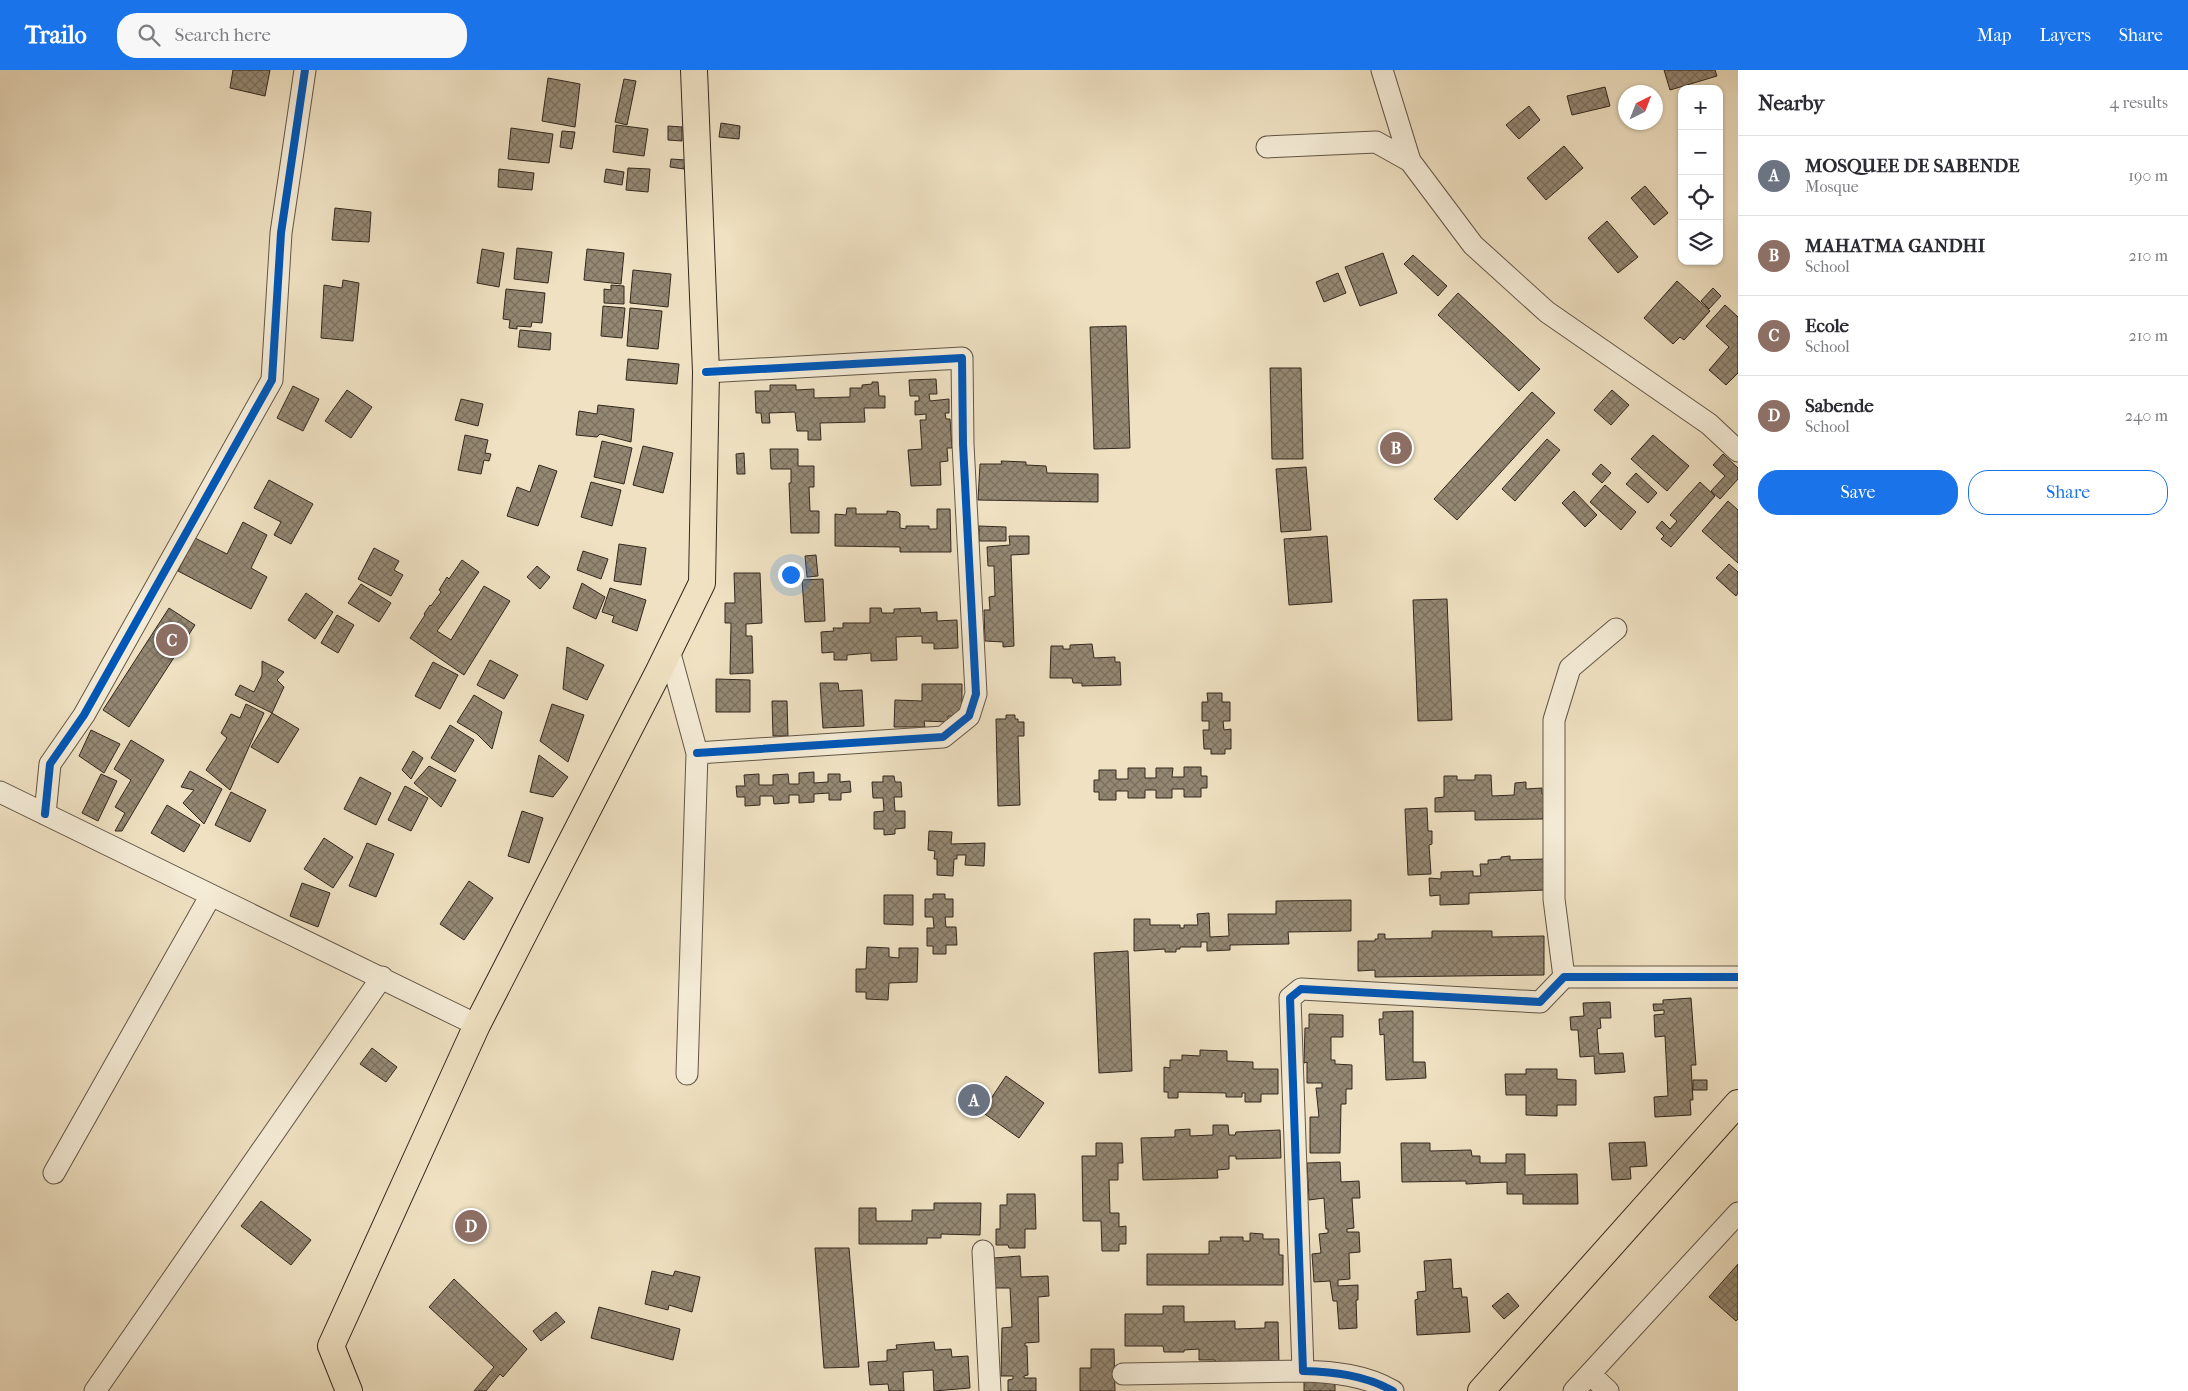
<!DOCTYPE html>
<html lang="en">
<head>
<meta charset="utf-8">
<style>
	body { margin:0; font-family:"IM FELL French Canon",serif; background:#f7f7f7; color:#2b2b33 }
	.controls { position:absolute; right:15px; top:15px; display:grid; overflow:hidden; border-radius:10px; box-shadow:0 1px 4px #0004 }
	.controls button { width:45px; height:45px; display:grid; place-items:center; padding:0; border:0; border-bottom:1px solid #e1e1e2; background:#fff; color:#2b2b33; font:25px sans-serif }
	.compass { position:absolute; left:1618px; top:15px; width:45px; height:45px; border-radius:50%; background:#fff; box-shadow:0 1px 4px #0004; rotate:42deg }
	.you { position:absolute; left:790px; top:504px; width:18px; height:18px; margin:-12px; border:4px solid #fff; border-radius:50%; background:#1a73e8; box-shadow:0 0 0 8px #1a73e833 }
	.badge { display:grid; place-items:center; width:32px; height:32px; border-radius:50%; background:#1a73e8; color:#fff; font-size:16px; font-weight:700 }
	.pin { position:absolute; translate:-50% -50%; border:2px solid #fff; box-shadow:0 1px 5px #0006 }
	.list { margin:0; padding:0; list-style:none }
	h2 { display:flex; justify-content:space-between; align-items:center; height:65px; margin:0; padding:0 20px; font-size:21px }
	h2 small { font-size:16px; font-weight:400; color:#7c7c81 }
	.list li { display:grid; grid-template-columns:32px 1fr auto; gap:15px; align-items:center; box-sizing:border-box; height:80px; padding:0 20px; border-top:1px solid #e1e1e2 }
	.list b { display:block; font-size:19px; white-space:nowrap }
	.list p { margin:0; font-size:16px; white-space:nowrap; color:#7c7c81 }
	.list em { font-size:16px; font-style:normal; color:#7c7c81 }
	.actions { display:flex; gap:10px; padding:15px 20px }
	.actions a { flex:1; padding:11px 0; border:1px solid #1a73e8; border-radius:20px; text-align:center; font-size:18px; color:#1a73e8 }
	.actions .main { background:#1a73e8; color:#fff }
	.icon { flex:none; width:28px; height:28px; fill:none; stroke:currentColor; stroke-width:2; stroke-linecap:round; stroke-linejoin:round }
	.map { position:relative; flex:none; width:1738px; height:1321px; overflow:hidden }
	header { display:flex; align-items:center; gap:30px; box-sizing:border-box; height:70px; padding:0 25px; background:#1a73e8; color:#fff }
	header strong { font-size:24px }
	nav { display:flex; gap:28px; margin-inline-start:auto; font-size:18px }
	.search { width:350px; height:45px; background:#f7f7f7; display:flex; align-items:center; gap:12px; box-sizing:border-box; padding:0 18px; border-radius:20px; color:#7c7c81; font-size:19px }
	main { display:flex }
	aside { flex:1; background:#fff }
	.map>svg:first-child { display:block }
</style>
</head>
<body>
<header>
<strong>Trailo</strong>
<div class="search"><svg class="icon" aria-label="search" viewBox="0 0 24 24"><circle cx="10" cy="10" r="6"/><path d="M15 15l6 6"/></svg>Search here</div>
<nav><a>Map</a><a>Layers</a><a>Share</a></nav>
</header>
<main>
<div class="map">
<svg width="1738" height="1321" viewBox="0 0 1738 1321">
	<defs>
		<pattern id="building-cross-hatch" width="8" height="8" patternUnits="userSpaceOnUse" patternTransform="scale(1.25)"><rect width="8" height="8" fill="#958873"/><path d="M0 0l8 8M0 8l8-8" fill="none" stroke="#7a6f5e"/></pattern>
	</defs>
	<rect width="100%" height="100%" fill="#efe1c2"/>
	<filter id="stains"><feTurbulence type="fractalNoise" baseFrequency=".004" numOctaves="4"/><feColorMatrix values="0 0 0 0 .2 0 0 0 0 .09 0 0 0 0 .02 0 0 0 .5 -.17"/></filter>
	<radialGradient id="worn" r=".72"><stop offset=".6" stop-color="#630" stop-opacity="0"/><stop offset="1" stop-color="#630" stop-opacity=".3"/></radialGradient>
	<!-- building -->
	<path fill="url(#building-cross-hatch)" stroke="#33281e" d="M233,0H270L265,26L230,18Z
		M1664,0H1715L1717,6L1670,20Z
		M548,8L580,14L575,57L542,51Z
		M624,9L636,11L627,55L615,52Z
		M1605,17L1610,36L1572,45L1567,26Z
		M1529,36L1540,50L1519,69L1506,55Z
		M721,53L740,56L739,69L719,67Z
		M616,55L648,59L644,86L613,82Z
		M668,56L682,57V71L668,70Z
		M511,58L553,64L549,93L508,89Z
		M562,61L575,62L572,79L560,77Z
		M1564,76L1583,98L1546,130L1527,108Z
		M671,89L685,90L684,99L670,97Z
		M628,98L650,99L648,122L626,120Z
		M499,99L534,103L532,120L498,117Z
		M606,99L624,102L622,115L604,112Z
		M1645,116L1668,143L1654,155L1631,128Z
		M335,138L371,142L369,172L332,170Z
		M1607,151L1638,187L1618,203L1588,168Z
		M517,178L552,182L548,213L514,209Z
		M482,179L504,183L499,217L477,213Z
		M587,179L624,183L621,214L584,210Z
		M1383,183L1397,223L1360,236L1345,197Z
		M1413,185L1447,216L1438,226L1404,194Z
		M633,200L671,204L668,237L630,233Z
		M1338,203L1346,223L1324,232L1316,212Z
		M343,210L359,213L353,271L321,268L324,215L342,218Z
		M1677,211L1710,241L1684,270L1680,267L1673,274L1644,248Z
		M611,215L624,216V234L604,233V219L611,220Z
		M1713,218L1721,226L1709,239L1701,231Z
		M506,219L545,223L542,253L532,252L531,257L517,256V259L509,258L510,250L503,249Z
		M1458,223L1540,299L1519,321L1438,245Z
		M1725,235L1738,247V303L1726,315L1709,300L1729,277L1706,256Z
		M603,236L625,238L622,268L601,266Z
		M630,238L662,241L658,279L627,276Z
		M1126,256L1130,378L1094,379L1090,257Z
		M520,260L551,263L550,280L518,277Z
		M628,289L679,294L677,314L626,310Z
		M1270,298H1301L1303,389H1272Z
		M936,309L937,324H929L930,331L949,329V343H945L946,349H950L952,378H947L948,391L940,392L941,415L911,416L908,380L922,379L920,350H926V344L915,345V331H919V326H910L909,310Z
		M872,312H878L879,326H885V338H864L865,352L820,353L821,370H808V361H797L795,342L769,343L770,353H762L761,343H756L755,321H770V315H796V320L814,319V328L850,327V318H862V315L872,314Z
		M293,316L319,329L303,361L277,348Z
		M347,320L372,337L351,368L325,351Z
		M1612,320L1629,335L1611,355L1594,340Z
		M1532,322L1555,343L1457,450L1434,429Z
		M461,329L483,334L478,356L455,350Z
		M598,335L634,339L631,372L600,364L597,367L576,365L579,341L597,344Z
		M465,365L488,370L485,383L491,384L489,391L484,390L481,404L458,400Z
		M1653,365L1689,396L1667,421L1631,389Z
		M1547,369L1560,380L1515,431L1502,419Z
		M602,371L632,378L624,414L594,407Z
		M643,376L673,383L663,423L633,415Z
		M770,379H798V396H814V417H809L810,441H819V463H791L789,413H791V399H771Z
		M744,383L745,404H737L736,384Z
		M1723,384L1738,398V409L1720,429L1711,421L1725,406L1713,395Z
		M1001,391L1026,392V395L1046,396L1047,403L1098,404V432L978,430L980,394H1002Z
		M1601,394L1611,403L1602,413L1592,404Z
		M539,395L557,401L538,456L507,446L517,417L530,422Z
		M1306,397L1311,460L1281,462L1276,399Z
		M1636,403L1657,423L1648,433L1626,414Z
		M269,410L313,434L291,474L274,465L281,452L254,438Z
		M591,412L621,420L612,456L581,447Z
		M1700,412L1715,426L1671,477L1661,469L1664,466L1656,458L1662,451L1670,459L1677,451L1670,445Z
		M1605,415L1636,442L1621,460L1590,432Z
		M1574,421L1597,445L1585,457L1562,433Z
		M1728,431L1738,440V493L1702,461Z
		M847,438H856V444H887V441L898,442L900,444V458L906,459V456H929V459H937V439H950L951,482H900V477L835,476V444L846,445Z
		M243,452L267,465L251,498L267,507L251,539L178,501L195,468L227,484Z
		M979,456L1006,457V471H979Z
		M1009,466H1029V484L1011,485L1014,576L1003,577V572L985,571L984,540H990L989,527L995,526L994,496H988L987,477L1010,475Z
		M1327,466L1332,532L1289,535L1284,469Z
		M619,474L646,478L641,515L614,511Z
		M374,478L399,491L394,500L403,505L391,526L358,509Z
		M583,481L608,489L601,509L577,500Z
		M816,485L818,506L807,507L805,486Z
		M462,490L479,502L437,561L451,570L484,516L510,531L464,605L410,568L425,545L424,544L430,535L431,536L441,522L439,520L447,507L449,509Z
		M1729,494L1738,502V523L1736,526L1716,508Z
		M537,496L550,507L540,519L527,507Z
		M734,503H760L762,553L746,554V566H752L753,603L730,604L731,553H725V533H735Z
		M823,509L825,551L805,552L802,510Z
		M582,513L605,527L596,549L573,538Z
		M361,514L391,533L379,552L348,533Z
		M610,518L646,530L637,561L612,552L614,546L602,542Z
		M306,523L333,542L315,569L288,550Z
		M1447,529L1452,650L1418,651L1413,530Z
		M169,538L195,555L129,657L103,640Z
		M870,538H881L882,543H894V539L920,538L921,543L937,542V551L957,550L958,578L934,579V573H922V566L896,567L897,590L871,591V583L847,585V590H834V582L822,583L821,562L834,561L833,558H843V553H870Z
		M337,545L354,555L338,583L321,573Z
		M1092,574L1094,588L1115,587V592H1120L1121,615L1082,616V613H1073L1072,608H1050L1051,576H1063V579H1070V575Z
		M567,577L604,595L587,630L563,619Z
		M490,590L518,605L504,629L477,615Z
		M262,591L284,602L277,610L284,617L272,643L235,625L240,615L254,622L262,605Z
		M433,592L458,605L440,639L415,626Z
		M716,609L750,610V642H716Z
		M820,613H838L839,621L862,620L864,656L823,658Z
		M922,614H962V646H948V652L924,651L925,657H894L895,630L922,631Z
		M1207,623H1222V632H1230V651H1223L1224,660L1231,659V679H1225V684H1211V679H1204L1203,660H1209V651H1202V632H1208Z
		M474,625L502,642L492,679L477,664L457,652Z
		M772,631H787L788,666H773Z
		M246,634L264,643L230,720L206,700L227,668L221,663L231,644L240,648Z
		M552,634L584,645L568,692L540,671Z
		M272,643L299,659L278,693L251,677Z
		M1006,645H1015V649H1018V652H1024V666H1018L1020,735L998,736L996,649H1006Z
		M450,655L474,670L455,702L431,688Z
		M91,660L120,674L104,703L79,686Z
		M131,670L164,690L122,761H115L125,743L115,737L131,710L114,699Z
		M413,681L423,688L411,709L402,700Z
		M539,685L568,707L553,727L530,722Z
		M429,696L456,710L441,737L414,713Z
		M1184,697H1201V706H1207V718H1201V727H1184V719H1172V728H1156V720H1145V728H1128V721H1116V730H1099V722H1094V710H1099V700H1116V709H1128V698H1145V708H1156V698H1173L1172,707H1184Z
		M190,701L222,719L204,754L183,733L194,720L181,717Z
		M814,702V713L828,712V704H840V712L850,711L851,722L841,723V730H829V723L814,724V732L799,733V725H789V733L774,734L773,726H760V735L745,736V727H737L736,716H745L744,705L759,704V715H773V705L788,704L789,714H799V703Z
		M101,704L117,711L98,751L82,743Z
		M1475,705H1491L1492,726L1514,725L1515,713L1526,712V719L1542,718V724H1544L1543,749L1475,750V741L1435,742V728L1444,727V706H1457V710H1475Z
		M883,706H894L895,712H901L902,727H894L895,741H905V758L895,759V764L884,765V759H874V742L884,741L883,728H873L872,712H883Z
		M360,707L391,723L376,755L344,739Z
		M405,716L428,728L411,761L388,750Z
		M231,722L266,740L250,772L215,755Z
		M167,735L200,755L184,782L151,763Z
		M1427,738L1428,761H1432V774L1429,775L1431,804L1408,805L1405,739Z
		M522,741L543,748L529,793L508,786Z
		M929,761L952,762L951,774L985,773L984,796L965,795L966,785H957V789H954L953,806L937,805V789H934L935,781L928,780Z
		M324,768L353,787L333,818L304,799Z
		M367,773L394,784L376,827L349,816Z
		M1510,786V790L1545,789L1546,820L1469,823V834L1440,835V825L1430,826L1429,808L1441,809V802L1473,801V806H1481L1480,794H1488V790L1501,789V787Z
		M469,811L493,828L464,870L440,854Z
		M302,813L330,823L318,857L290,846Z
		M933,824H945V829H953V847H945L946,857H956L957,875H946V884H933V876H927V858H934L933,847H925V829H933Z
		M884,825H913V855L884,854Z
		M1351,830V861L1288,862L1289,874L1230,875V880L1207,881V872H1201V877H1180V879H1176V882H1165V879L1134,881V849H1150V855H1180V858H1184V855H1198L1197,844L1209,843L1210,867L1229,866L1228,844H1276V831Z
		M1432,861H1492V867L1544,866V905L1375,907V900L1358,901V871H1375V869H1378V864H1385V869L1432,868Z
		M867,877L889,878V887L899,888V878H918L917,912L889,913L888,930L866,929V922H856V899H866Z
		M1128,881L1132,1001L1099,1003L1094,883Z
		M1691,928L1696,995H1691L1693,1030H1690L1691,1045L1655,1047L1654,1027L1668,1026L1665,966L1655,967L1654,945L1664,944V940L1654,941L1653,934H1663V930Z
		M1610,932L1611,948H1600L1601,958L1597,959L1599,984L1623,983L1625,1002L1595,1004L1594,986L1580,987L1578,960H1571L1570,947L1584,946L1583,933Z
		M1413,941V992H1425L1426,1008L1386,1010L1384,964L1380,965L1379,949H1383V942Z
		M1309,944L1343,945V967H1331V990H1335V994L1352,995V1019H1346V1034H1341L1340,1083H1310V1047H1319L1316,1018H1322V1013H1307V992L1304,993L1305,958H1309Z
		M372,978L397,997L386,1012L360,994Z
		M1200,980L1227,981V991L1253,992V999H1278V1024H1261V1032H1245V1023H1242V1027H1226V1023L1178,1022V1028H1168V1022H1164V997L1170,998V990H1182V985L1200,986Z
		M1526,999H1557V1009L1576,1010V1035H1557V1046L1526,1045V1025H1506L1505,1004H1526Z
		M1006,1006L1044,1033L1019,1068L982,1042Z
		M1693,1010H1707V1020H1693Z
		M1213,1055H1228L1229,1065H1235L1236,1062L1280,1060L1281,1088L1236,1089V1086H1229V1099L1217,1100L1218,1108L1143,1110L1141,1068L1175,1067V1060L1190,1059V1066L1213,1065Z
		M1645,1072L1647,1096L1630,1097L1631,1109L1612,1110L1609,1073Z
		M1096,1073H1122L1123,1093H1118V1110H1109L1110,1143H1119V1157L1126,1156V1174H1119V1181H1102L1101,1151H1083L1082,1086H1096Z
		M1401,1073H1430V1081L1471,1080L1472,1086H1480V1093H1506V1084H1525V1105L1577,1104L1578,1134H1523V1124H1507V1112L1466,1114V1111L1402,1112Z
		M1340,1092L1341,1112L1359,1111L1360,1128H1352L1354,1158L1347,1159V1162H1359L1360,1182L1349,1183L1350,1209L1338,1210V1216L1358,1215V1230H1356L1357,1258L1339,1259L1337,1231H1333L1330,1211L1314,1212L1312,1184L1321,1183L1319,1164L1328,1163V1159H1326L1324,1128L1309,1130L1307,1093Z
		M1007,1124H1035L1036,1159H1025V1178H1009L1008,1175H996V1159H1000V1135H1007Z
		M261,1131L311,1170L291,1195L241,1156Z
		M934,1133H981L980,1165L941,1164V1168H927V1174H859V1138H876V1151H912V1140H934Z
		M1250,1163L1263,1164V1169H1279V1185H1283V1215H1147V1184H1209V1171H1221L1220,1167H1243V1171H1250Z
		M815,1178H849L859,1297L824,1298Z
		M1020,1186L1021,1207L1048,1206L1049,1226L1038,1227L1039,1272L1025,1273V1276H1027L1028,1305L1024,1306V1308H1036V1321H1008V1310L1013,1309V1306H1001L1002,1258L1012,1257L1010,1218H995L994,1188Z
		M1451,1189L1453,1219L1461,1218L1462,1227H1467L1470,1262L1417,1265L1415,1230L1418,1229L1417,1222L1426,1221L1424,1191Z
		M1738,1194V1249L1736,1251L1709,1227Z
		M652,1201L673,1206L675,1201L700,1207L692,1242L669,1235L668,1240L645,1234Z
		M454,1209L527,1279L503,1307L500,1304L486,1321H474L494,1297L429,1237Z
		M1508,1223L1519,1236L1504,1249L1492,1236Z
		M1163,1236H1184V1252L1235,1251V1259L1265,1258V1252H1278L1279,1294H1215V1290H1199V1279L1184,1280V1282H1164L1163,1276H1125V1244H1163Z
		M599,1237L680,1259L673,1290L591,1268Z
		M556,1242L565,1252L541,1271L533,1261Z
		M934,1272L935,1280L951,1279L952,1287L968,1286L970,1318L934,1321L933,1300L903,1302L904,1321H889L888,1314L870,1315L868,1292L887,1291V1280L897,1279L896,1275Z
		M1091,1279H1114L1115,1321H1080V1298H1091Z
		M1304,1310L1335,1312V1321H1304Z"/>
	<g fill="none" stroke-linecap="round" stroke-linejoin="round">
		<!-- minor casing -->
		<g stroke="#625647" stroke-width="23">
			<path id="minor" d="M1382,0L1410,91
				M1267,77L1376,72L1410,91L1473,175L1547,242L1709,354L1738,381
				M669,580L697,683L687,1004
				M697,683L943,667L969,646L976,624L963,374L962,288L706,302
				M0,722L477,955
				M45,744L50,694L84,645L272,310L281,163L305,0
				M1564,907L1554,829V650L1570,598L1616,559
				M54,1103L211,825
				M983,1181L990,1321
				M1123,1304L1303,1301
				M1590,1304L1608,1321
				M95,1321L382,907
				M1393,1321C1365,1305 1334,1302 1303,1301L1290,928L1301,919L1540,932L1564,907H1738
				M1574,1321L1738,1143"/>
		</g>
		<!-- major casing -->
		<g stroke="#33281e" stroke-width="28">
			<path id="major" d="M349,1321L331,1276L477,955L659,601L702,513L706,302L694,0
				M1481,1321L1738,1033"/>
		</g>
		<!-- minor -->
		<use href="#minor" stroke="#f5ecd7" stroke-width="21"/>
		<!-- major -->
		<use href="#major" stroke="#efe1c2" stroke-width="26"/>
		<!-- cycleway casing -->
		<g stroke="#f5ecd7" stroke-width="11">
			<path id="cycleway" d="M697,683L943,667L969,646L976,624L963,374L962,288L706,302
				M45,744L50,694L84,645L272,310L281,163L305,0
				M1393,1321C1365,1305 1334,1302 1303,1301L1290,928L1301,919L1540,932L1564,907H1738"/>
		</g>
		<!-- cycleway -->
		<use href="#cycleway" stroke="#0057b8" stroke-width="8"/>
	</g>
	<rect width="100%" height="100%" filter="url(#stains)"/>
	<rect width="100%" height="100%" fill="url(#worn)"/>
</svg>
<div class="controls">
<button>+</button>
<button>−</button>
<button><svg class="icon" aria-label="locate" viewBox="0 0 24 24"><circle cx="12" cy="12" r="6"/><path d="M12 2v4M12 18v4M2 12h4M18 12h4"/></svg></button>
<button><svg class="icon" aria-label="layers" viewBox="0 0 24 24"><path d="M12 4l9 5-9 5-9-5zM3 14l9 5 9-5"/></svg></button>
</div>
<svg class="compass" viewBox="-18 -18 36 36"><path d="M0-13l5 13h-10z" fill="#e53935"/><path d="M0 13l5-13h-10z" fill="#7c7c81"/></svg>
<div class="you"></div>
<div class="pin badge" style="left:974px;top:1030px;background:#6b7280">A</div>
<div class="pin badge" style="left:1396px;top:378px;background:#8d6e63">B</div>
<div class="pin badge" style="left:172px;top:570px;background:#8d6e63">C</div>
<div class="pin badge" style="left:471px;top:1156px;background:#8d6e63">D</div>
</div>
<aside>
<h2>Nearby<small>4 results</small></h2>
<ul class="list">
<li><span class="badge" style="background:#6b7280">A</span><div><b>MOSQUEE DE SABENDE</b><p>Mosque</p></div><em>190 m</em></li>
<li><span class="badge" style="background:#8d6e63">B</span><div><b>MAHATMA GANDHI</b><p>School</p></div><em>210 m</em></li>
<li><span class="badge" style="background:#8d6e63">C</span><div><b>Ecole</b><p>School</p></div><em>210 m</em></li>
<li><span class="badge" style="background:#8d6e63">D</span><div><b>Sabende</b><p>School</p></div><em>240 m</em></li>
</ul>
<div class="actions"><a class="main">Save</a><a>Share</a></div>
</aside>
</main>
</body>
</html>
